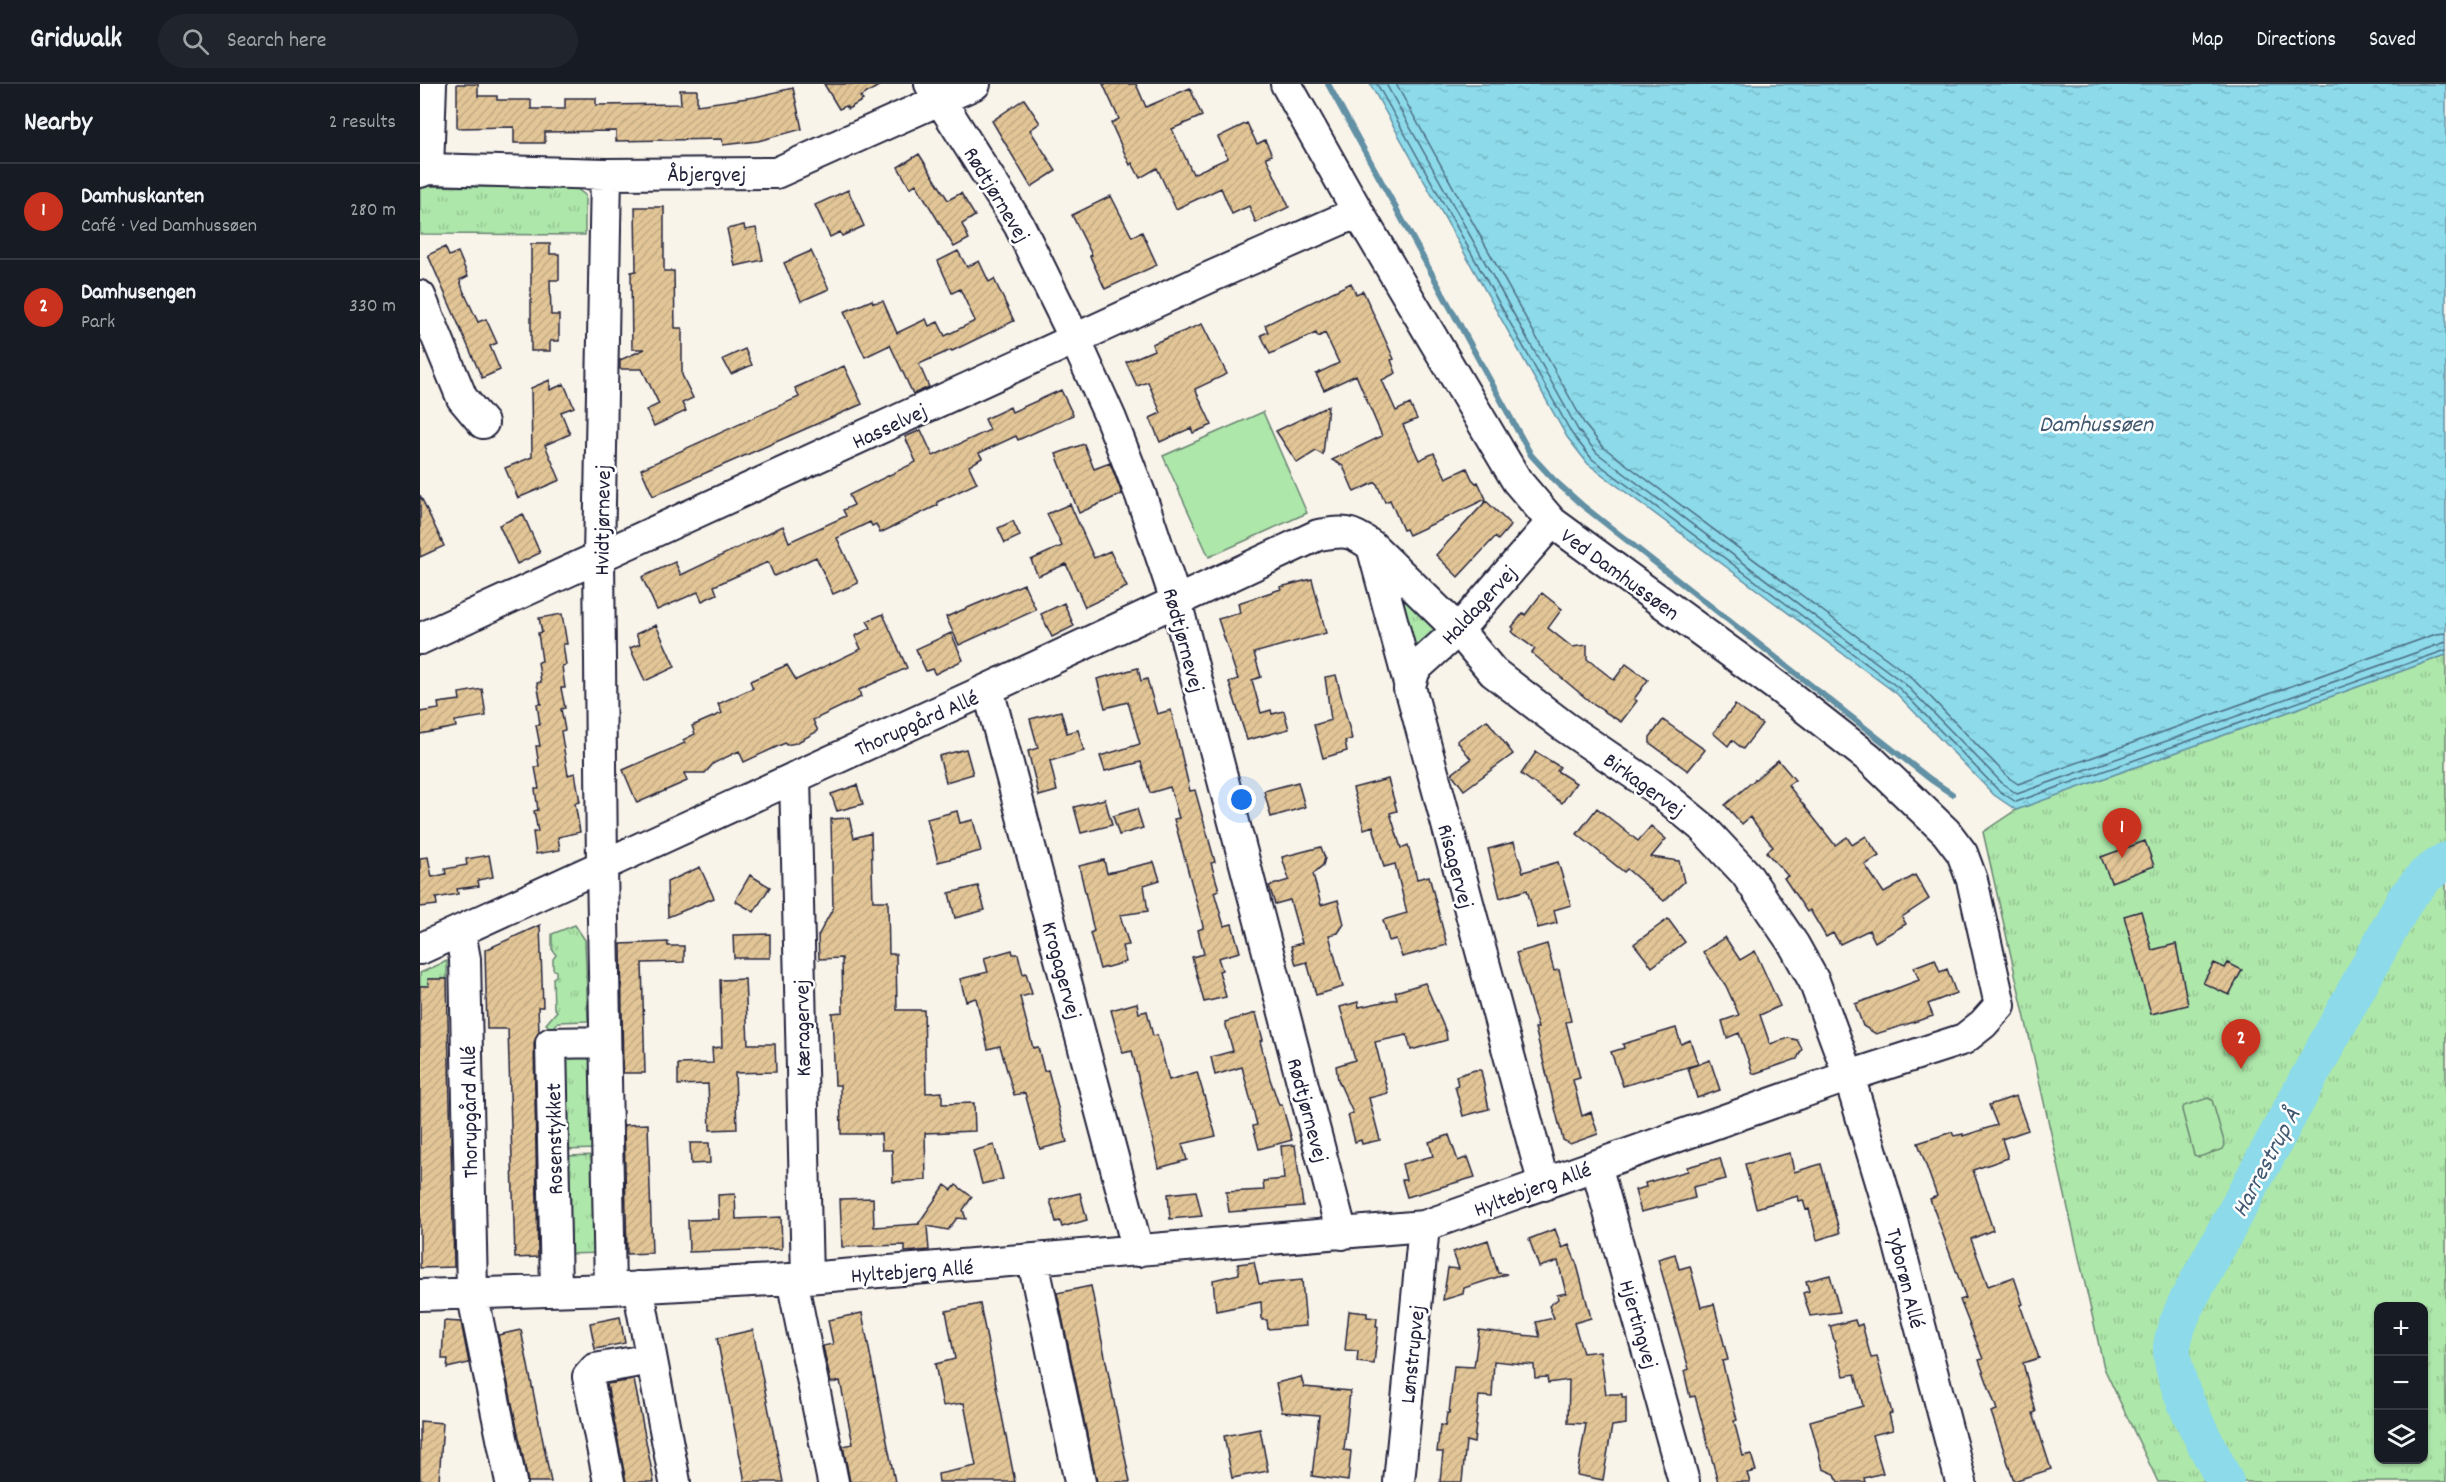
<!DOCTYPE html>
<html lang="en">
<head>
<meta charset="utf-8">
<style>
	body { margin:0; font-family:Dekko,sans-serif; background:#20242c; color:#f1f3f6 }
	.controls { position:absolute; right:18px; bottom:18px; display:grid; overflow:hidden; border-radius:12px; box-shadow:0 2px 4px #0004 }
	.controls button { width:54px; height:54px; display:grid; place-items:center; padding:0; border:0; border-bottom:2px solid #363941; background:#171b24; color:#f1f3f6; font:30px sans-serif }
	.you { position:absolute; left:822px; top:716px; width:21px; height:21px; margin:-15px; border:4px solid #fff; border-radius:50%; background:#1a73e8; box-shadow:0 0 0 9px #1a73e833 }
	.badge { display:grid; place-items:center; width:39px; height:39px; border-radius:50%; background:#c8321e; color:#fff; font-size:20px; font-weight:700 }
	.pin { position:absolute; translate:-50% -50px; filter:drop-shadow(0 2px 3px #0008) }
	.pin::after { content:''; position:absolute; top:32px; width:21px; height:18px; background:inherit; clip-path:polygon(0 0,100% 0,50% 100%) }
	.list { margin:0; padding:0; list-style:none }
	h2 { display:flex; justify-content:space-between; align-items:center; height:78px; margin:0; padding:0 24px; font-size:26px }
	h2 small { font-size:20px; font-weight:400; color:#9ea1a6 }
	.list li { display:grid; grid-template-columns:39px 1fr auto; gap:18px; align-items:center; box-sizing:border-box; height:96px; padding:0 24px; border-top:2px solid #363941 }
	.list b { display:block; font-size:22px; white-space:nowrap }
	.list p { margin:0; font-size:20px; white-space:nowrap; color:#9ea1a6 }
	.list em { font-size:20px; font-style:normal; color:#9ea1a6 }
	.icon { flex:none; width:33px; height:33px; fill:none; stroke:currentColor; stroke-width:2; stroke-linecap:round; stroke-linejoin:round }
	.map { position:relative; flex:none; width:2026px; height:1398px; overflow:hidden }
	header { display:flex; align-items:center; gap:36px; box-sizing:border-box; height:84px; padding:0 30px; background:#171b24; border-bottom:2px solid #363941 }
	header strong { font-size:28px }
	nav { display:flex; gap:33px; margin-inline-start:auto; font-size:21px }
	.search { width:420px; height:54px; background:#20242c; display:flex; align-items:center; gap:15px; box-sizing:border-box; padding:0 21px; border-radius:33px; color:#9ea1a6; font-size:22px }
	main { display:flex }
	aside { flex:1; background:#171b24 }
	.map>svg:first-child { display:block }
</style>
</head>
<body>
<header>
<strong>Gridwalk</strong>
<div class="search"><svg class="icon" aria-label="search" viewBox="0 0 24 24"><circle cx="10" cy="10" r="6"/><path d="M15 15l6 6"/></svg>Search here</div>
<nav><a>Map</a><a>Directions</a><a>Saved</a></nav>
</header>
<main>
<aside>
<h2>Nearby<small>2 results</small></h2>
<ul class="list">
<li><span class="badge">1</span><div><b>Damhuskanten</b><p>Café · Ved Damhussøen</p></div><em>280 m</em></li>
<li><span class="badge">2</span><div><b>Damhusengen</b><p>Park</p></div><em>330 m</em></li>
</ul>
</aside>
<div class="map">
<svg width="2026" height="1398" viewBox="0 0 2026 1398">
	<defs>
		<pattern id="grass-tufts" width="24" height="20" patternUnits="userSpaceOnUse" patternTransform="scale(1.5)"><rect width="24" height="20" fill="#aee7aa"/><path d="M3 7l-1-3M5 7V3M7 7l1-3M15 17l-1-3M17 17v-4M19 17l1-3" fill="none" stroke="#95c693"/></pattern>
		<pattern id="water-ripples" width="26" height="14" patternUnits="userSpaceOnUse" patternTransform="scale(1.5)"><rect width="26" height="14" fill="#8cdaea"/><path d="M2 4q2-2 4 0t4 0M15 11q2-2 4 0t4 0" fill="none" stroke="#78bbca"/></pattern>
		<pattern id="building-hatch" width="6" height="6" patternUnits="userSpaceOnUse" patternTransform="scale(1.5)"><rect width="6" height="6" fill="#e3c697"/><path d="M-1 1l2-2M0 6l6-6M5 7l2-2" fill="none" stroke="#c2aa83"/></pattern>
	</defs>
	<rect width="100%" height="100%" fill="#f9f4ea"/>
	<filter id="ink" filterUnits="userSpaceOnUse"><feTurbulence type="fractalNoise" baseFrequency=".0167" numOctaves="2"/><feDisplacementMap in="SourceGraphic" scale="12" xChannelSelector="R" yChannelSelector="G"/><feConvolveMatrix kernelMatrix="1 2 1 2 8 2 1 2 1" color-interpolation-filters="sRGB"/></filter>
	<g filter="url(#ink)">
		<!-- grass -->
		<path fill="url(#grass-tufts)" stroke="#688472" stroke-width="1.5" fill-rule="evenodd" d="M0,102L156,104L165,111V151L0,150Z
			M980,512H984L1016,546L996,569Z
			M2026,571V1398H1738L1684,1284L1563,748L1596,726ZM1958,1222H2004V1376H1958Z
			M155,841L165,856L168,937L138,938L132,946L126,940L137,927L134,924L133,894L136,892V887L133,885V875L136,871L132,865V850Z
			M27,877V895H9V902H0V889Z
			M147,965L172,968L179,1065L142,1066L139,980Z
			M180,1071L184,1169L146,1170L144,1072Z"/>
		<!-- garden -->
		<path fill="#aee7aa" stroke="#688472" stroke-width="1.5" d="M843,328L887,429L789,473L743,372Z
			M1788,1014L1792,1016L1805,1061L1803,1065L1779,1073L1774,1071L1762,1026L1764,1022Z"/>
		<!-- water -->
		<path fill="url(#water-ripples)" stroke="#6290a4" stroke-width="1.5" d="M950,0H2026V571L1596,726L1574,711L1477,610L1168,380L1147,353Z"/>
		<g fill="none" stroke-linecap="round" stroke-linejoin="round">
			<!-- shore -->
			<path stroke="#4c6c81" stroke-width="1.5" d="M957,0L1152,350L1172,375L1480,605L1578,706L1596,718L2026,566
				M966,0L1158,346L1177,369L1485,600L1583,700L1597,710L2026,558
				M976,0L1165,341L1183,363L1490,592L1589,694L1598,700L2016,550L2026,549"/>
			<!-- stream -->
			<path stroke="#6290a4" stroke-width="6" d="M908,0L1111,371L1134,396L1162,421L1510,695L1532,710"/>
			<!-- river -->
			<path stroke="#8cdaea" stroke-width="38" d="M1805,1398C1789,1364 1751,1301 1752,1264C1753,1249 1760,1234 1766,1220L1986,814L2006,791L2026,777"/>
		</g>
		<!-- building -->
		<path fill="url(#building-hatch)" stroke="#22223b" stroke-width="1.5" d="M37,0H58V12H77V16H111V25H145V14H176V21L261,20L260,6H277V21L335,13L373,4L382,45L338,57L303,61L302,55L196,57V47L125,48V59H94V43L37,44Z
			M404,0H462L440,13L443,16L428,25L426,22L419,25Z
			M683,0H716L726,23L770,4L782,32L752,45L773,90L808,74L798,53L827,39L837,60L845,56L852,71L846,73L869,123L836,139L829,122L812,130L801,104L756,125L737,84L720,94L712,79L710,81L691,39L699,35Z
			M604,15L620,39L610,46L636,87L611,103L572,37Z
			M499,70L528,116L541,109L555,132L542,140L549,155L534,163L496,100L490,104L478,83Z
			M428,106L444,142L422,152L420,148L410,153L395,121Z
			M691,112L712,153L722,148L737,181L685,205L670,172L672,171L652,131Z
			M215,123H244V187H254L255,244H262V291L273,314L262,319L266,327L234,342L226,326L239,320L222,285H200V276L225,265H212L211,188L216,187Z
			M324,141L325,146L336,144L343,176L315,182L307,145Z
			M111,160H130V170H139V196H130L131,231H139V257H130V267H111Z
			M25,163L29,172L38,168L48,192L40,196L43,206L58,238L66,235L77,259L70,262L80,286L62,294L8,171Z
			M391,167L409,205L381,217L364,179Z
			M538,167L547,183L559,177L569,198L574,195L594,237L532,267L531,266L499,280L509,303L493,310L470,261L445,273L424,228L452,216L453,219L463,217L477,249L506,235L509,242L518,238L525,252L555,237L540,205L532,209L518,177Z
			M931,199L936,210L943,207L974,275L971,276L976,289L962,296L976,327L990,320L997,335L983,341L999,376L1014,369L1026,394L1047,384L1052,395L1056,399L1058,398L1066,415L989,451L986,445L983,446L970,416L965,418L956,398L934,408L923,382L912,376L962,352L936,291L904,306L896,290L919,279L905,249L898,253L896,249L850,270L841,251L848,248L845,241Z
			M782,240L807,290L775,305L792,341L773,349L771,344L740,358L730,334L741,329L728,298L717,302L706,278L734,266L732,260Z
			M325,265L332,281L311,290L303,275Z
			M424,282L442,320L233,412L221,385L379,313L375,304Z
			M130,296V306L144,300L154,323L141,328L150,350L125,361L140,396L98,414L85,384L112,373L111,304Z
			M641,306L653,331L598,356L596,352L559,369L562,374L549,382L557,399L517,418L518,421L460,449L456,440L452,442L450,438L417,454L438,499L413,510L396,473L354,492L348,478L294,502L297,510L282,517L278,508L237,526L222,493L255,478L261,491L363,442L369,458L426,432L423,426L434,421L429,411L496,378L485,353L501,346L513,372L570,346L565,335L590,323L592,328Z
			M908,322L903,371L896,367L877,379L856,347Z
			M664,360L674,385L690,379L702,410L659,429L636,370Z
			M0,411L24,462L0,473Z
			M1066,417L1091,441L1078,456L1075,453L1038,493L1016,471Z
			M650,420L674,474L690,467L707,503L665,523L646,480L618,492L611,476L642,462L627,430Z
			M103,430L120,469L97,480L79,441Z
			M593,437L600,452L585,459L578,444Z
			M892,495L906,549L834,569L841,593L832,596L841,629L851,626L852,630L864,627L869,645L827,656L809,598L818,595L798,535L820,529L818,519L861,505L860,503Z
			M604,500L616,526L539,561L526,533Z
			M1122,509L1142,525L1128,544L1152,563L1167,561V575L1194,596L1206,580L1228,596L1214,615L1217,617L1201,638L1174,621L1112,569L1115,565L1092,548L1094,545L1092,543L1103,529L1105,531Z
			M644,519L654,542L632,553L621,530Z
			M142,530L147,560H143L146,581L142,582L145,604H141L145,624L141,625L145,646L141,647L148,691L155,689L160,718L155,719L160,748L138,753L140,766L116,770L113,748H118L114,727L118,726L115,705H119L115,683L119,682L116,662H120L116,641H120L117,620H121L117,599L121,598L118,578L122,577L118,549L122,548L119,534Z
			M463,530L487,584L439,606L441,613L393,636L398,647L376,659L366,661L365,659L324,678L319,667L294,679L285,689H264L267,697L217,719L203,686L265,659L263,656L275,650L272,642L302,629L298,620L333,604L330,597L367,581L376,596L441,565L435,552L451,544L447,537Z
			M236,541L255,583L225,597L210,564L220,560L216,550Z
			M531,549L543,576L515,590L512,585L506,587L496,565Z
			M718,584L721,597L727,595L737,630L751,626L770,707L775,706L795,778L791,779L799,806L794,808L804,842L812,840L820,868L798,874L802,886L799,887L806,913L784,918L772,873L784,870L778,846L783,844V842L754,735L759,734L750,703L730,709L721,678L685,687L680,672L720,660L708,618L685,624L677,595Z
			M916,591L932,655L925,657L927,667L903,674L894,641L911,636L905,593Z
			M62,605L66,632L35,637L36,643L0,650V628L19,625L18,619L40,616L39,609Z
			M1315,621L1342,640L1323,665L1312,656L1308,662L1293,649Z
			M641,627L647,649L658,646L664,667L630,677L637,707L619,712L608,667L618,664L610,635Z
			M1067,636L1093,670L1044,706L1032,690L1051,675L1037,657Z
			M1243,636L1285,666L1268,687L1230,659V653Z
			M546,665L553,690L526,698L519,672Z
			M1116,668L1140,683L1137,687L1156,699L1142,719L1101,690Z
			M1358,676L1375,696L1368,701L1415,761L1427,753L1432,761L1446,752L1459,772L1445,781L1464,809L1495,791L1509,815L1482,833L1486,840L1455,858L1449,846L1420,860L1413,849L1406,853L1390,826L1387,828L1364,794L1368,792L1346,768L1353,763L1330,733L1322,740L1305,721Z
			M968,695L977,727L970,729L981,764L988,761L997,795L1009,792L1027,861L982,873L976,855L969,857L963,836L987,829L975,780L964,783L953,742L944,745L933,704Z
			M878,698L885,723L851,733L844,707Z
			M437,701L443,720L417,727L411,710Z
			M685,715L692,741L661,749L654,723Z
			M1177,724L1218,757L1231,742L1246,755L1231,773L1259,777L1264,798L1244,817L1207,785L1204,788L1157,750Z
			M717,725L723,744L699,751L693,732Z
			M537,727L540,739L553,736L561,767L518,778L507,735Z
			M429,734L434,754L451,749L453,817H468L469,870H476L477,926H504L506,1009L522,1008V1020L554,1019L555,1047L505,1049L506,1096L473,1098L472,1066H462L461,1050H421L420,1001H415L412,929L423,928L422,874L399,875L398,852L413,824L411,735Z
			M1725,757L1734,782L1691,798L1681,773Z
			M1094,758L1103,788L1138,778L1151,821L1134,826L1137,839L1118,844L1107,806L1080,814L1068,765Z
			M901,763L905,774L903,781L893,790L901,821L918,816L924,840L918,849L909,851L923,903L896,911L887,878L876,881L871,862L882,859L870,816L855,820L849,802L869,796L862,773Z
			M69,771L73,793L58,796L59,802L37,805L38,810L16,814L17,821L0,823V774L8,773L12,793L26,790L25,785L47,781L46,775Z
			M684,776L687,789L734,778L740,796L724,801L728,827L700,831L709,861L702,862L706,878L680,885L670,849L674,847L659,782Z
			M280,783L294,814L248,833L247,798Z
			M330,791L350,803L334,828L315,817Z
			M558,802L565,826L535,834L529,809Z
			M1721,827L1732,866L1756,860L1768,921L1731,930L1704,832Z
			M1248,835L1265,858L1232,883L1214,860Z
			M120,841L123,923H118L119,948L114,959L118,1173L95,1174L88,945H67L65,866Z
			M350,850V874H314L313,851Z
			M1305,853L1320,876L1335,867L1360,922L1340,931L1350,960L1369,954L1377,956L1382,965L1377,975L1333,990L1319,949L1307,954L1302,937L1319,931L1306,902L1283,868Z
			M248,858V862H264V878L222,879L225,989H203L201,860Z
			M1127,860L1134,887L1139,886L1151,937L1146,938L1160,994L1153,996L1162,1032L1171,1028L1178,1050L1150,1060L1143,1056L1115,944H1118L1096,869Z
			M592,866L593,870H598L603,890L606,889L612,910L600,913L613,964L618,963L624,987L628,986L647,1058L620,1065L605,1009L594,1011L580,962L568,965L556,914L546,917L540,895L568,888L564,874Z
			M1515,875L1520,888L1527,885L1536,909L1508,920L1513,932L1456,950L1443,942L1435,920L1499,896L1494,883Z
			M1794,879L1805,884L1808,879L1822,886L1809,911L1783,899Z
			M8,895H27L34,1183L0,1184V902H9Z
			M325,895L328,960H355L356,988L315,989L317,1045L290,1046L288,1000L258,1001V980L293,979L292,964L302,963L300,896Z
			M1005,899L1026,948L1027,956L991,966L987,951L955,958L968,1009L949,1014L960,1056L942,1060L941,1056L935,1058L928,1031L933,1029L918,996L916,982L935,976L920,923L938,918L939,923L977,915L975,908Z
			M717,919L719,929L727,927L733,952L737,951L749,996L777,988L796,1052L762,1060L767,1076L739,1084L712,967L703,969L691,926Z
			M836,929L843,956L840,957L850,995L859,1021H862L872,1056L839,1065L833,1042L837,1041L822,983L795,991L791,973L813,967L805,938Z
			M1256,944L1261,960L1270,956L1278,980L1203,1002L1191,968L1204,964L1203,960Z
			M1290,976L1300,1006L1277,1014L1268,984Z
			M1055,986H1061L1069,1025L1043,1032L1035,1002L1038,1001L1036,992Z
			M1596,1012L1608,1046L1582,1055L1588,1074L1553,1086L1573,1146L1551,1155L1568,1202L1594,1193L1603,1220L1600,1221L1619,1274L1603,1279L1616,1328L1613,1329L1631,1385L1594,1397L1571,1328L1577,1326L1559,1276L1563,1275L1540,1216L1546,1214L1510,1115L1517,1112L1498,1059L1532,1048L1534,1052L1543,1050V1052L1577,1041L1569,1021Z
			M228,1040L232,1169L207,1170L204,1041Z
			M1029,1051L1038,1077L1048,1073L1055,1093L987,1113L982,1096H986L982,1080L1013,1072L1009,1058Z
			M270,1059H289L290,1079L271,1080Z
			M574,1061L583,1095L562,1100L553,1067Z
			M875,1061L883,1122L809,1128L806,1108L844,1106L843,1097L864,1095L861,1062Z
			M1370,1069L1374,1088L1401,1080L1420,1149L1397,1156L1389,1125L1386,1126L1383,1116L1379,1117L1378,1112L1336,1124L1325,1080Z
			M1300,1074L1306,1095L1273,1103L1275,1114L1221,1128L1215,1106L1226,1103L1225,1099L1268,1087L1267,1083Z
			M525,1101L532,1106L536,1101L552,1113L543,1126L546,1135L537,1134L528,1146L507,1142L509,1166L485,1168V1161L422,1163L420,1115L453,1114L454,1143L500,1140H498Z
			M776,1107L782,1132L750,1135L748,1110Z
			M660,1109L667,1136L642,1143L640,1137L636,1138L630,1116Z
			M315,1110L316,1135L361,1133L362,1165L269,1168L268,1136L299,1135L298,1111Z
			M1135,1145L1142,1164L1149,1161L1157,1181L1171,1234L1154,1239L1163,1269L1180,1267L1186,1310H1202V1313H1206V1340L1192,1342L1183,1396L1157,1391L1166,1340L1148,1339L1149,1296L1128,1299L1127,1293L1115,1294L1114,1281L1074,1277L1072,1313L1059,1312L1054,1359L1046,1357L1042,1398H1020L1023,1368H1017L1020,1341L1025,1342L1027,1329H1029L1034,1282L1054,1283L1059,1246L1120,1253L1116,1238L1134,1234L1129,1222L1138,1215L1137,1211L1146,1209L1138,1177L1119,1183L1109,1155Z
			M1068,1156L1078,1189L1087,1190L1044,1204L1043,1210L1023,1216L1028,1184L1039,1185L1033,1168Z
			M1255,1170L1259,1185L1270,1182L1281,1223L1294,1220L1308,1276L1302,1277L1317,1336L1314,1337L1323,1372L1331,1370L1336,1387L1327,1389L1330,1398H1298L1275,1312L1270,1313L1264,1287L1269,1285L1238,1175Z
			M834,1178L839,1200L882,1196L886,1242L848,1245L847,1236H842L841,1218L796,1227L793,1196L819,1190L818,1180Z
			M1410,1191L1420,1228L1390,1232L1383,1209L1389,1207L1386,1197Z
			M671,1202L710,1398H677L637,1209Z
			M560,1220L595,1398H519L518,1390L556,1382L544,1319L523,1322L515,1280L535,1275L526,1227Z
			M929,1227L947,1229V1233L957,1234L956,1243H958L954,1280L937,1278L938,1267L925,1266Z
			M442,1229L475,1398H430L423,1362L433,1360L420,1297L411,1299L403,1262L413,1260L408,1236Z
			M200,1233L205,1259L175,1265L170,1239Z
			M1435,1236L1437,1242L1442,1240L1451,1274L1457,1273L1472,1329L1469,1330L1473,1346L1452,1351L1463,1389L1444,1394L1445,1398H1418L1415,1390L1403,1385L1390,1337L1443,1322L1435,1290L1424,1292L1410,1242Z
			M24,1237L41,1238L49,1279L27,1284L28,1275H22Z
			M101,1246L131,1398H108L78,1251Z
			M333,1246L363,1398H325L297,1254Z
			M881,1293L884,1303L930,1307L924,1366L931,1367L928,1397L892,1392L899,1331L862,1328L856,1299Z
			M214,1296L218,1316L234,1398H206L187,1300Z
			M0,1337L23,1339L19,1397L0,1396Z
			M840,1345L848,1387L812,1394L804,1352Z"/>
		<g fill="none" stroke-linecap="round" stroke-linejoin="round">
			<!-- minor casing -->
			<g stroke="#22223b" stroke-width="34">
				<path id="minor" d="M510,0L599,141L655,255L691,335L721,412L756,517L922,1150
					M8,85L11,0
					M0,88L8,85L186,90L356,89L555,0
					M186,90L179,473L182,783L190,1205
					M0,212L42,314L63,339
					M952,462L1124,1101
					M0,555L788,194L938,128
					M568,605L718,1167
					M989,605L995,585L1038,546L1132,438
					M375,693L387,1194
					M40,848L45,875L52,1208L91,1398
					M0,865L568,605L898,451C925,447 930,446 952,462L1038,546L1073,588L1145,643L1236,705L1282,743L1326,790L1374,861L1394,897L1429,992L1473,1138L1541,1398
					M1176,1081L1264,1398
					M613,1177L660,1398
					M372,1195L413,1398
					M218,1203L255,1398
					M136,1206L131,959L185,958
					M0,1211L190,1205L387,1194L1004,1142L1429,992L1544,955L1563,940L1580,921L1552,796L1542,769L1526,748L1449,674L1362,606L1132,438L1097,397L938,128L866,0
					M189,1398L168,1293L175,1285L231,1275
					M979,1398L1004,1142"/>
			</g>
			<!-- minor -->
			<use href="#minor" stroke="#fff" stroke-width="30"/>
		</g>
	</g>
	<g text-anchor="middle" stroke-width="5" stroke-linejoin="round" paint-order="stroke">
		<!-- street labels -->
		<g font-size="22" fill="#22223b" stroke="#fff">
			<text x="287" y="97">Åbjergvej</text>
			<text transform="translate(578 110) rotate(59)" y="8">Rødtjørnevej</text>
			<text transform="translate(469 341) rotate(-25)" y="8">Hasselvej</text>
			<text transform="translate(181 436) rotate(-89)" y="8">Hvidtjørnevej</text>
			<text transform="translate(1201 489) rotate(36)" y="8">Ved Damhussøen</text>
			<text transform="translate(1058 520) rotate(-47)" y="8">Haldagervej</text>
			<text transform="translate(765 556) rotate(75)" y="8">Rødtjørnevej</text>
			<text transform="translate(496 638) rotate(-24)" y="8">Thorupgård Allé</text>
			<text transform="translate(1225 700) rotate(36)" y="8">Birkagervej</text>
			<text transform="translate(1037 782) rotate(75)" y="8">Risagervej</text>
			<text transform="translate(643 886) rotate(75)" y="8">Krogagervej</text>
			<text transform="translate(381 944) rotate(-91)" y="8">Kæragervej</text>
			<text transform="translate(889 1026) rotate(75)" y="8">Rødtjørnevej</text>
			<text transform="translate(48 1028) rotate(-91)" y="8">Thorupgård Allé</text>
			<text transform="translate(133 1055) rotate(-91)" y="8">Rosenstykket</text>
			<text transform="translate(1112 1104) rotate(-20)" y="8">Hyltebjerg Allé</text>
			<text transform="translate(492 1186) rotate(-4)" y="8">Hyltebjerg Allé</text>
			<text transform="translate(1487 1194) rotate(76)" y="8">Tyborøn Allé</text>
			<text transform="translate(1220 1240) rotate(74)" y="8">Hjertingvej</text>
			<text transform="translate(991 1270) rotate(-84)" y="8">Lønstrupvej</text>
		</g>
		<!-- water labels -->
		<g font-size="24" font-style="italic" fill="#425970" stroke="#fff">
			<text x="1676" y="347">Damhussøen</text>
			<text transform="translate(1845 1078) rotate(-62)" y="8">Harrestrup Å</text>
		</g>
	</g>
</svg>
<div class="controls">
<button>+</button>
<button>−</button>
<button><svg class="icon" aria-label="layers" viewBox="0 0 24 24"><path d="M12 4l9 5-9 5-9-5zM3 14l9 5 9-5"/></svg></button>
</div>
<div class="you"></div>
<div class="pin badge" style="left:1702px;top:774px">1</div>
<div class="pin badge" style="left:1821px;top:985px">2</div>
</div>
</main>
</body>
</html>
